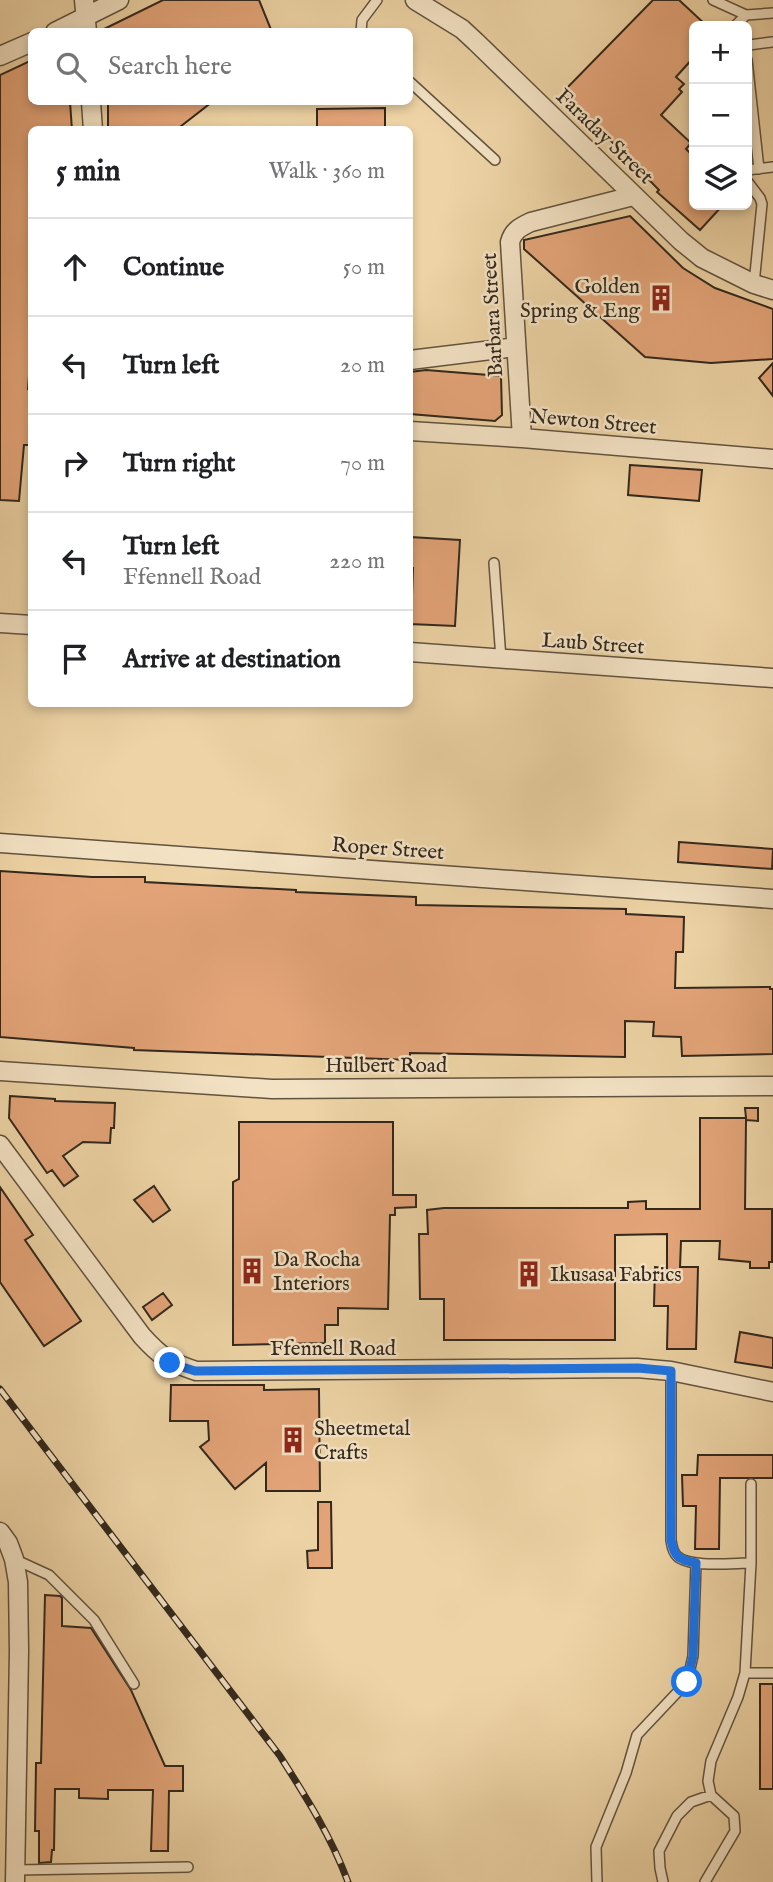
<!DOCTYPE html>
<html lang="en">
<head>
<meta charset="utf-8">
<style>
	body { margin:0; font-family:"IM FELL English",serif; background:#f6f6f6; color:#202124 }
	.controls { position:absolute; right:21px; top:21px; display:grid; overflow:hidden; border-radius:10px; box-shadow:0 4px 10px #0003 }
	.controls button { width:63px; height:63px; display:grid; place-items:center; padding:0; border:0; border-bottom:2px solid #e0e0e0; background:#fff; color:#202124; font:35px sans-serif }
	.stop { position:absolute; width:21px; height:21px; margin:-16px; border:5px solid #1a73e8; border-radius:50%; background:#fff }
	.stop.end { background:#1a73e8; border-color:#fff; box-shadow:0 2px 7px #0008 }
	.list { margin:0; padding:0; list-style:none }
	h2 { display:flex; justify-content:space-between; align-items:center; height:91px; margin:0; padding:0 28px; font-size:30px }
	h2 small { font-size:23px; font-weight:400; color:#757577 }
	.list li { display:grid; grid-template-columns:46px 1fr auto; gap:21px; align-items:center; box-sizing:border-box; height:98px; padding:0 28px; border-top:2px solid #e0e0e0 }
	.list b { display:block; font-size:26px; white-space:nowrap }
	.list p { margin:0; font-size:23px; white-space:nowrap; color:#757577 }
	.list em { font-size:23px; font-style:normal; color:#757577 }
	.icon { flex:none; width:38px; height:38px; fill:none; stroke:currentColor; stroke-width:2; stroke-linecap:round; stroke-linejoin:round }
	.map { position:relative; flex:none; width:773px; height:1882px; overflow:hidden }
	.search { position:absolute; background:#fff; box-shadow:0 4px 10px #0003; left:28px; top:28px; width:385px; height:77px; display:flex; align-items:center; gap:18px; box-sizing:border-box; padding:0 24px; border-radius:10px; color:#757577; font-size:26px }
	.panel { position:absolute; background:#fff; box-shadow:0 4px 10px #0003; left:28px; top:126px; width:385px; height:581px; border-radius:10px }
	.map>svg:first-child { display:block }
</style>
</head>
<body>
<div class="map">
<svg width="773" height="1882" viewBox="0 0 773 1882">
	<rect width="100%" height="100%" fill="#edd3a5"/>
	<filter id="stains"><feTurbulence type="fractalNoise" baseFrequency=".00286" numOctaves="4"/><feColorMatrix values="0 0 0 0 .2 0 0 0 0 .09 0 0 0 0 .02 0 0 0 .5 -.17"/></filter>
	<radialGradient id="worn" r=".72"><stop offset=".6" stop-color="#630" stop-opacity="0"/><stop offset="1" stop-color="#630" stop-opacity=".3"/></radialGradient>
	<!-- building -->
	<path fill="#e3a478" stroke="#32281d" stroke-width="2" d="M163,0H259L272,32H98Z
		M653,0H679L707,26H694V57L676,77L684,84L679,89L682,92L661,115L691,143L686,149L694,157V205H723L700,230L657,192L659,190L563,92Z
		M32,60V102H70L72,130H32V335L28,389H32V445H24L19,501L0,500V75Z
		M108,102H212L176,130H108Z
		M385,108V130H317V109Z
		M630,216L683,268L715,288L773,309V359L711,363L645,357L524,249V240Z
		M773,363V396L759,378Z
		M426,370L501,376L502,415L495,421L410,414V372Z
		M630,465L702,470L699,501L628,495Z
		M410,537L460,540L455,626L410,624V595H412L413,568H410Z
		M679,842L773,849L772,869L678,862Z
		M0,871L92,877H145V882L296,890V892L416,897V905L626,909V914L684,917L683,952H676L675,988L770,987V989H773V1054L682,1056L681,1037L653,1036L654,1022L625,1021V1057L410,1053V1060L134,1050V1048L0,1037Z
		M10,1096L55,1099V1101L115,1103L114,1128H111L110,1143L83,1142L63,1156L78,1176L64,1186L52,1170L47,1173L9,1118Z
		M745,1108H758V1121L746,1120L745,1209H772V1262H769V1268H750V1262L719,1259L720,1241H681L680,1267H698L696,1349H667L668,1306H654L655,1267L667,1268V1234L615,1235V1340H444V1299H420L419,1234H428L427,1210L444,1208H628V1202L646,1201V1209H700V1118H746Z
		M239,1122H393V1195H416V1207L395,1208V1215H390L388,1309L338,1308V1325H325V1343L233,1345V1182L239,1179Z
		M154,1186L170,1210L153,1222L134,1200Z
		M0,1187L33,1235L25,1240L81,1321L44,1346L0,1282Z
		M163,1293L172,1305L152,1320L143,1307Z
		M740,1332L773,1338V1368L735,1362Z
		M171,1385H264V1390L319,1389L320,1491H266V1463L235,1489L200,1447L209,1440L208,1421H170Z
		M698,1455H773V1478H720L719,1549H695L696,1506H683L682,1475H697Z
		M318,1502H331L332,1568H308L307,1551L318,1550Z
		M45,1595L60,1596L62,1598V1626L91,1628L131,1690L165,1766H183V1791H169L168,1851H151L153,1790H108V1799L79,1798V1789H55L54,1850H52L51,1862L39,1863V1831H35L36,1763H41Z
		M760,1684H773V1789H760Z"/>
	<g fill="none" stroke-linecap="round" stroke-linejoin="round">
		<!-- service casing -->
		<g stroke="#61533f" stroke-width="12">
			<path id="service" d="M713,0L746,15L773,13
				M735,26L746,15
				M361,32L362,20L377,0
				M747,47L749,45L772,42
				M747,60L759,169
				M410,82L495,160
				M747,170L773,167
				M747,181L760,198L762,204L754,284
				M494,563L501,659
				M671,1371V1540C672,1545 672,1551 677,1556C689,1568 733,1563 751,1563
				M14,1559L49,1575L94,1620L134,1684
				M745,1673H773
				M16,1870L188,1867
				M597,1882L596,1847L626,1773L637,1735L687,1682L693,1656L696,1563
				M663,1882L660,1868L659,1851L677,1816L691,1802L711,1795
				M705,1882L735,1831L734,1816L711,1795L708,1781L711,1761L738,1697L745,1673L751,1563V1484"/>
		</g>
		<!-- minor casing -->
		<g stroke="#61533f" stroke-width="21">
			<path id="minor" d="M84,0L87,32
				M415,0L462,29L476,42L681,241L702,258L754,284L773,290
				M55,32L119,0
				M0,56L32,42
				M91,102L93,130
				M410,360L516,347
				M410,431L522,438L773,459
				M522,438L510,242C513,231 520,227 531,222L633,196
				M0,623L32,625
				M410,652L773,678
				M0,843L773,899
				M0,1071L272,1089L773,1086
				M0,1145L142,1336C161,1357 169,1362 196,1371L637,1368L671,1371L773,1392
				M0,1532L8,1543L14,1559L18,1582L19,1651L15,1882"/>
		</g>
		<!-- service -->
		<use href="#service" stroke="#f3e2c4" stroke-width="9"/>
		<!-- minor -->
		<use href="#minor" stroke="#f3e2c4" stroke-width="18"/>
		<!-- rail casing -->
		<g stroke="#32281d" stroke-width="7">
			<path id="rail" d="M0,1389L280,1756C306,1797 331,1836 348,1882"/>
		</g>
		<!-- rail -->
		<use href="#rail" stroke="#f3e2c4" stroke-width="4.5" stroke-dasharray="13" stroke-linecap="butt"/>
	</g>
	<g fill="none" stroke-linecap="round" stroke-linejoin="round">
		<!-- route -->
		<path stroke="#1a73e8" stroke-width="9" d="M170,1363L195,1371L638,1368L671,1371V1540C674,1557 679,1560 696,1563L693,1656L687,1682"/>
	</g>
	<!-- icons -->
	<defs>
		<g id="building-bare" transform="scale(2.1)"><path d="M-4-6H4V6H1V3H-1V6H-4ZM-2.5-4.3h1.7v1.8h-1.7ZM.8-4.3h1.7v1.8H.8ZM-2.5-1h1.7V.8h-1.7ZM.8-1h1.7V.8H.8Z" fill="#8f2418" stroke="#f3e2c4" stroke-width="2.5" paint-order="stroke"/></g>
	</defs>
	<g fill-rule="evenodd">
		<use href="#building-bare" x="661" y="298"/>
		<use href="#building-bare" x="252" y="1271"/>
		<use href="#building-bare" x="529" y="1274"/>
		<use href="#building-bare" x="293" y="1440"/>
	</g>
	<g text-anchor="middle" stroke-width="5" stroke-linejoin="round" paint-order="stroke">
		<!-- street labels -->
		<g font-size="21" fill="#32281d" stroke="#f3e2c4">
			<text transform="translate(605 136) rotate(44)" y="7">Faraday Street</text>
			<text transform="translate(492 315) rotate(-93)" y="7">Barbara Street</text>
			<text transform="translate(593 421) rotate(5)" y="7">Newton Street</text>
			<text transform="translate(593 643) rotate(4)" y="7">Laub Street</text>
			<text transform="translate(388 848) rotate(4)" y="7">Roper Street</text>
			<text x="386" y="1072">Hulbert Road</text>
			<text x="333" y="1355">Ffennell Road</text>
		</g>
		<!-- poi labels -->
		<g font-size="21" fill="#32281d" stroke="#f3e2c4" text-anchor="start">
			<text x="640" y="293" text-anchor="end">Golden<tspan x="640" dy="24">Spring &amp; Eng</tspan></text>
			<text x="273" y="1266">Da Rocha<tspan x="273" dy="24">Interiors</tspan></text>
			<text x="550" y="1281">Ikusasa Fabrics</text>
			<text x="314" y="1435">Sheetmetal<tspan x="314" dy="24">Crafts</tspan></text>
		</g>
	</g>
	<rect width="100%" height="100%" filter="url(#stains)"/>
	<rect width="100%" height="100%" fill="url(#worn)"/>
</svg>
<div class="controls">
<button>+</button>
<button>−</button>
<button><svg class="icon" aria-label="layers" viewBox="0 0 24 24"><path d="M12 4l9 5-9 5-9-5zM3 14l9 5 9-5"/></svg></button>
</div>
<div class="stop" style="left:687px;top:1682px"></div>
<div class="stop end" style="left:170px;top:1363px"></div>
<div class="search"><svg class="icon" aria-label="search" viewBox="0 0 24 24"><circle cx="10" cy="10" r="6"/><path d="M15 15l6 6"/></svg>Search here</div>
<section class="panel">
<h2>5 min<small>Walk · 360 m</small></h2>
<ul class="list">
<li><svg class="icon" aria-label="ahead" viewBox="0 0 24 24"><path d="M12 20V5M6 11l6-6 6 6"/></svg><div><b>Continue</b></div><em>50 m</em></li>
<li><svg class="icon" aria-label="left" viewBox="0 0 24 24"><path d="M17 20v-9H6M10 6l-5 5 5 5"/></svg><div><b>Turn left</b></div><em>20 m</em></li>
<li><svg class="icon" aria-label="right" viewBox="0 0 24 24"><path d="M7 20v-9h11M14 6l5 5-5 5"/></svg><div><b>Turn right</b></div><em>70 m</em></li>
<li><svg class="icon" aria-label="left" viewBox="0 0 24 24"><path d="M17 20v-9H6M10 6l-5 5 5 5"/></svg><div><b>Turn left</b><p>Ffennell Road</p></div><em>220 m</em></li>
<li><svg class="icon" aria-label="arrive" viewBox="0 0 24 24"><path d="M6 21V4h12l-3 4 3 4H6"/></svg><div><b>Arrive at destination</b></div></li>
</ul>
</section>
</div>
</body>
</html>
